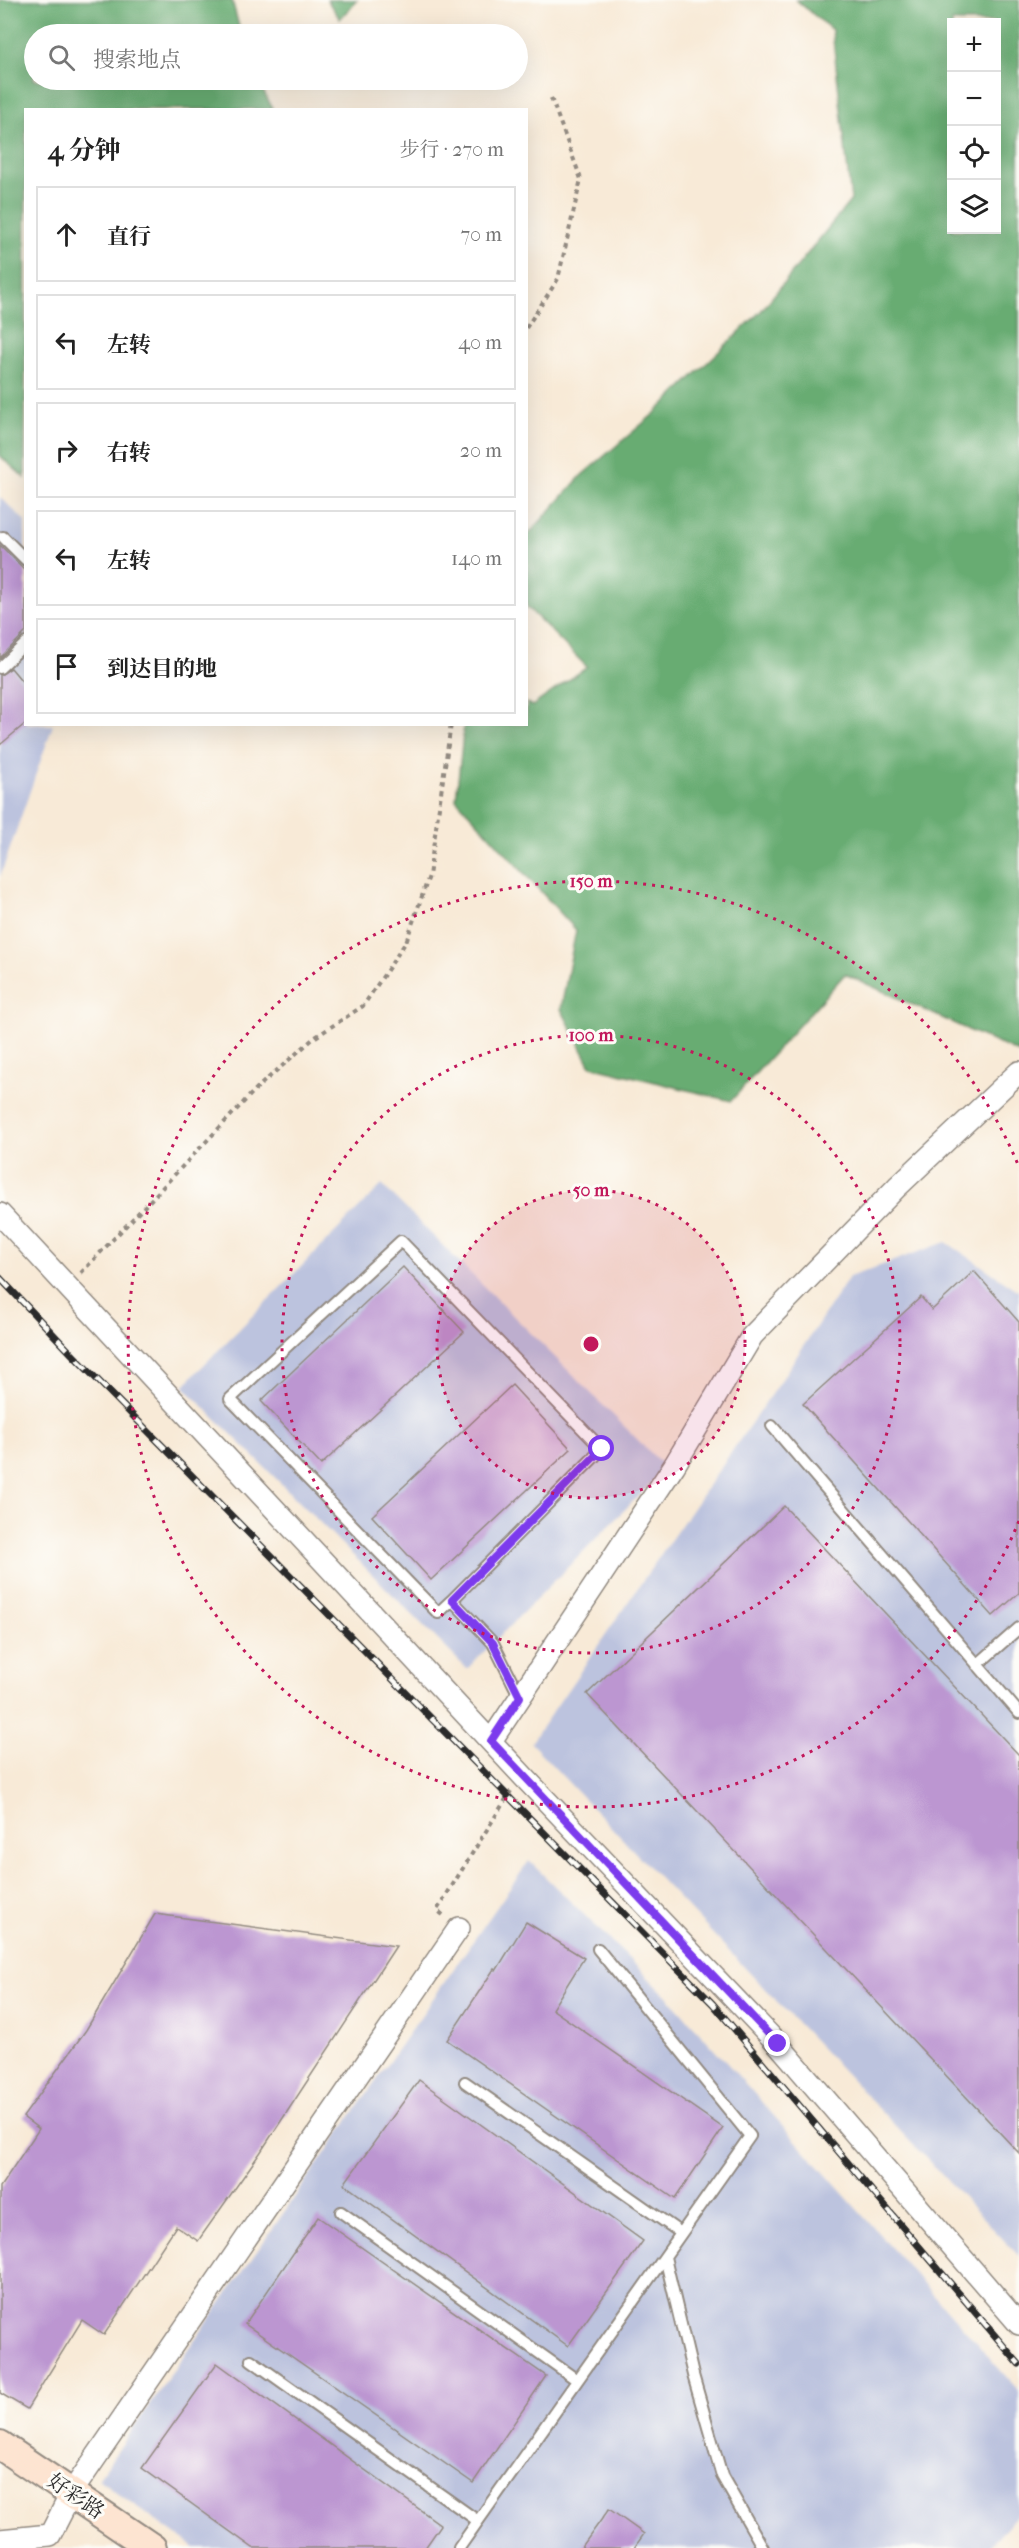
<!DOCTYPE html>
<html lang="zh">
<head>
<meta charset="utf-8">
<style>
	body { margin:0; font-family:"IM FELL French Canon","Noto Serif SC",serif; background:#f6f6f6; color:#222 }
	.controls { position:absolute; right:18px; top:18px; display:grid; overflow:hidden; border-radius:0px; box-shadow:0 6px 24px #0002 }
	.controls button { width:54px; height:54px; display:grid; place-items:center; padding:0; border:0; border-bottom:2px solid #e0e0e0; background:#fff; color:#222; font:30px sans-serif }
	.stop { position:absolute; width:18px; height:18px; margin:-14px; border:4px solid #7c3aed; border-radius:50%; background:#fff }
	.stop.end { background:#7c3aed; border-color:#fff; box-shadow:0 2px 6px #0008 }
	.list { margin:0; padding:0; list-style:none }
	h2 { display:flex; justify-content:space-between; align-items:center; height:78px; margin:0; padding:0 24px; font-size:26px }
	h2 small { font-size:20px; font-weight:400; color:#767676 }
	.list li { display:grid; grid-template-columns:39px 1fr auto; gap:18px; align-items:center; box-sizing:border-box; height:96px; margin:0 12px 12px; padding:0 12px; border:2px solid #e0e0e0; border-radius:0px }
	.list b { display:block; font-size:22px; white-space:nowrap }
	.list em { font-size:20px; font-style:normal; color:#767676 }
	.icon { flex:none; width:33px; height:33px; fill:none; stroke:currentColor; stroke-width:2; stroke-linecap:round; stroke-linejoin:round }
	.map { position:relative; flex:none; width:1019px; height:2548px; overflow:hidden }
	.search { position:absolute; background:#fff; box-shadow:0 6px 24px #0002; left:24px; top:24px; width:504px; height:66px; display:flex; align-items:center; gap:15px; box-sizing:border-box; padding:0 21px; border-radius:33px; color:#767676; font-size:22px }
	.panel { position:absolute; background:#fff; box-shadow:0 6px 24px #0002; left:24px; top:108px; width:504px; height:618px; border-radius:0px }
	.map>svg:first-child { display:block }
</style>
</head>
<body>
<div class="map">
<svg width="1019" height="2548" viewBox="0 0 1019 2548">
	<rect width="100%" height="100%" fill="#fdfcf7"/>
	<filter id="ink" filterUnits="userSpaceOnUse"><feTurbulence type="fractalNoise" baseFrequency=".0167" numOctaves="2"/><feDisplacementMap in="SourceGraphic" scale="12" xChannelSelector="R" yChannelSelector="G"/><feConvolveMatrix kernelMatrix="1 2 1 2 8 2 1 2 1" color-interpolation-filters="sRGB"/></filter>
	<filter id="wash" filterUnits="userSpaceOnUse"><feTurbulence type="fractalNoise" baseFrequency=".008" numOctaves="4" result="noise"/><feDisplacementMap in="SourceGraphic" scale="24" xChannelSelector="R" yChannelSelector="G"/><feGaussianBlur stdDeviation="1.35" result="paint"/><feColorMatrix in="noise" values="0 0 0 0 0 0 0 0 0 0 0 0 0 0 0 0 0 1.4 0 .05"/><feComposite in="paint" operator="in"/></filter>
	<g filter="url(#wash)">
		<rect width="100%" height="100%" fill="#f8ead7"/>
		<!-- industrial -->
		<path fill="#bcc3de" d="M0,497L25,521L26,724L53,725L0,877Z
			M382,1185L666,1468L467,1669L183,1386Z
			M946,1242L1019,1291V2256L531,1743L783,1377L849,1277Z
			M529,1861L668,1997L1019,2391V2512L989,2548H195L98,2479Z"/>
		<!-- forest -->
		<path fill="#67ac72" stroke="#496c4e" stroke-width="1.5" fill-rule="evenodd" d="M0,0H232L241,34H34V80H257L273,109L26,110L25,478L0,456Z
			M327,0H357L340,19Z
			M796,0H1019V1053L845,974L731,1101L591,1066L561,1009L576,930L456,799L464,725L526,724L527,703L532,706L587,667L527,607V536L582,475L655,413L761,311L851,200L832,30ZM996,22V230H952V22Z"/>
		<g id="blocks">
			<!-- building -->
			<path fill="#bc96d1" d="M0,545L26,571V632L0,658Z
				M11,668L26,686V723L0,745V675Z
				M403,1267L464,1332L321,1465L261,1401Z
				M974,1271L1019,1322V1593L993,1616L803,1404L921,1297L932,1310Z
				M512,1385L571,1449L431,1580L372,1516Z
				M784,1506L1019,1755V2153L587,1694Z
				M155,1914L396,1946L260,2153L198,2241L176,2226L104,2335L82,2320L27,2409L0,2393V2187L39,2129L23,2117L86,2030Z
				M526,1922L584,1958L552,2009L723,2128L675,2199L447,2040L494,1969L496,1971Z
				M419,2080L643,2241L568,2346L344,2184Z
				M318,2217L546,2376L473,2483L245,2324Z
				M217,2363L441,2525L425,2548H253L142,2468Z
				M609,2509L644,2534L634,2548H581Z"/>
		</g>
	</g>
	<g filter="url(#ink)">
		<use href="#blocks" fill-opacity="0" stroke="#928a81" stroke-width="1.5"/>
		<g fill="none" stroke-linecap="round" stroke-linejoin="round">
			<!-- lane casing -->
			<g stroke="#928a81" stroke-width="14">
				<path id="lane" d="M3,537L26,560
					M0,668L26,643
					M772,1426L1019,1713
					M452,1600L438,1613L230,1399L401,1241L602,1449L452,1600L493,1643L520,1697
					M977,1665L1019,1628
					M465,2082L681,2233
					M341,2212L577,2380
					M665,2257L693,2375L722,2476L763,2548
					M251,2360L478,2521
					M459,2548L750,2136L598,1949"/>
			</g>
			<!-- street casing -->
			<g stroke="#928a81" stroke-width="24">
				<path id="street" d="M0,1214L523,1776L778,2044L1019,2324
					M491,1741L674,1466L752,1336L897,1187L1019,1072
					M0,2540L50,2535L72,2492L459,1928"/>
			</g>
			<!-- secondary casing -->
			<g stroke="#928a81" stroke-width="32">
				<path id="secondary" d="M0,2445L152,2548"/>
			</g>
			<!-- path -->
			<path stroke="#928a81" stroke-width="4" stroke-dasharray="4.5 4.5" stroke-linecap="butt" d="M526,328L558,279L581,179L551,98
				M81,1273L259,1086L314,1038L363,1006L406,942L429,876L451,724
				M443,1915L437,1910L511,1791"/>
			<!-- lane -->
			<use href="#lane" stroke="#fff" stroke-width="10"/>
			<!-- street -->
			<use href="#street" stroke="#fff" stroke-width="21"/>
			<!-- secondary -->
			<use href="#secondary" stroke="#fde4d1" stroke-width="28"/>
			<!-- rail casing -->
			<g stroke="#2b2b2b" stroke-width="7">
				<path id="rail" d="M0,1278L71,1353L713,2004L1019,2364"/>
			</g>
			<!-- rail -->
			<use href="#rail" stroke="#fdfcf7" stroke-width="4.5" stroke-dasharray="14" stroke-linecap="butt"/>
		</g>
	</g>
	<g fill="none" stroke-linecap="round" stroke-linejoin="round" filter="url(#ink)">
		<!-- route -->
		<path stroke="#7c3aed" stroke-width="8" d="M602,1449L452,1600L493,1643L520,1697L491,1741L778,2044"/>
	</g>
	<!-- distance rings -->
	<circle cx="591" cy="1344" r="154" fill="#c2185b" fill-opacity=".12"/>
	<g fill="none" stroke="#c2185b" stroke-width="3" stroke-dasharray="3 6">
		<circle cx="591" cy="1344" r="154"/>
		<circle cx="591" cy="1344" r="309"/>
		<path d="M1019 1521A463 463 0 1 1 1019 1167"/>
	</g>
	<g text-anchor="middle" stroke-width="6" stroke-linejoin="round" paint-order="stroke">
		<!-- street labels -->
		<g font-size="21" fill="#2b2b2b" stroke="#fdfcf7">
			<text transform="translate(76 2496) rotate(34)" y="7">好彩路</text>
		</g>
	</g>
	<circle cx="591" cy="1344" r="9" fill="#c2185b" stroke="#fdfcf7" stroke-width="3"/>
	<g font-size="18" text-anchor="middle" font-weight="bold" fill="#c2185b" stroke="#fdfcf7" stroke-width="6" stroke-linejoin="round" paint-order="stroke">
		<text x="591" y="887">150 m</text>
		<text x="591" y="1041">100 m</text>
		<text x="591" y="1196">50 m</text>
	</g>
</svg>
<div class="controls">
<button>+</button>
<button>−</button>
<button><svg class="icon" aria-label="locate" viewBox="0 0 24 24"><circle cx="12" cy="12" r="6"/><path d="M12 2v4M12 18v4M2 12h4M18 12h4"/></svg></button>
<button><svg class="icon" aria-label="layers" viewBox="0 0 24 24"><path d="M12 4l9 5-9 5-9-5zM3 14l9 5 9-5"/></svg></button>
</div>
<div class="stop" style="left:602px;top:1449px"></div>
<div class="stop end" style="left:778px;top:2044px"></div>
<div class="search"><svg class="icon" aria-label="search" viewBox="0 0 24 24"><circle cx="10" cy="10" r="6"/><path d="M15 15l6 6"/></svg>搜索地点</div>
<section class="panel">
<h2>4 分钟<small>步行 · 270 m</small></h2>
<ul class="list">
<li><svg class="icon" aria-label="ahead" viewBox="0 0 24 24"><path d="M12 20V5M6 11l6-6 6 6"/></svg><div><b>直行</b></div><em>70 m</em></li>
<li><svg class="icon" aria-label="left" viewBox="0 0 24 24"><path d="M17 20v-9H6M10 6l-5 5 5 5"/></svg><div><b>左转</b></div><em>40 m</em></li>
<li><svg class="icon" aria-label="right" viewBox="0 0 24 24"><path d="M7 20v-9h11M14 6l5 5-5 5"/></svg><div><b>右转</b></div><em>20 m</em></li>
<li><svg class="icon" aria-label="left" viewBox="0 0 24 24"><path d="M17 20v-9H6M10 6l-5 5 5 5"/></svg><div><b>左转</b></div><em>140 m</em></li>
<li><svg class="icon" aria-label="arrive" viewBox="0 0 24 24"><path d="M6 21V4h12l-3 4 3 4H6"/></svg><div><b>到达目的地</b></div></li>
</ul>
</section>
</div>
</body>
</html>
